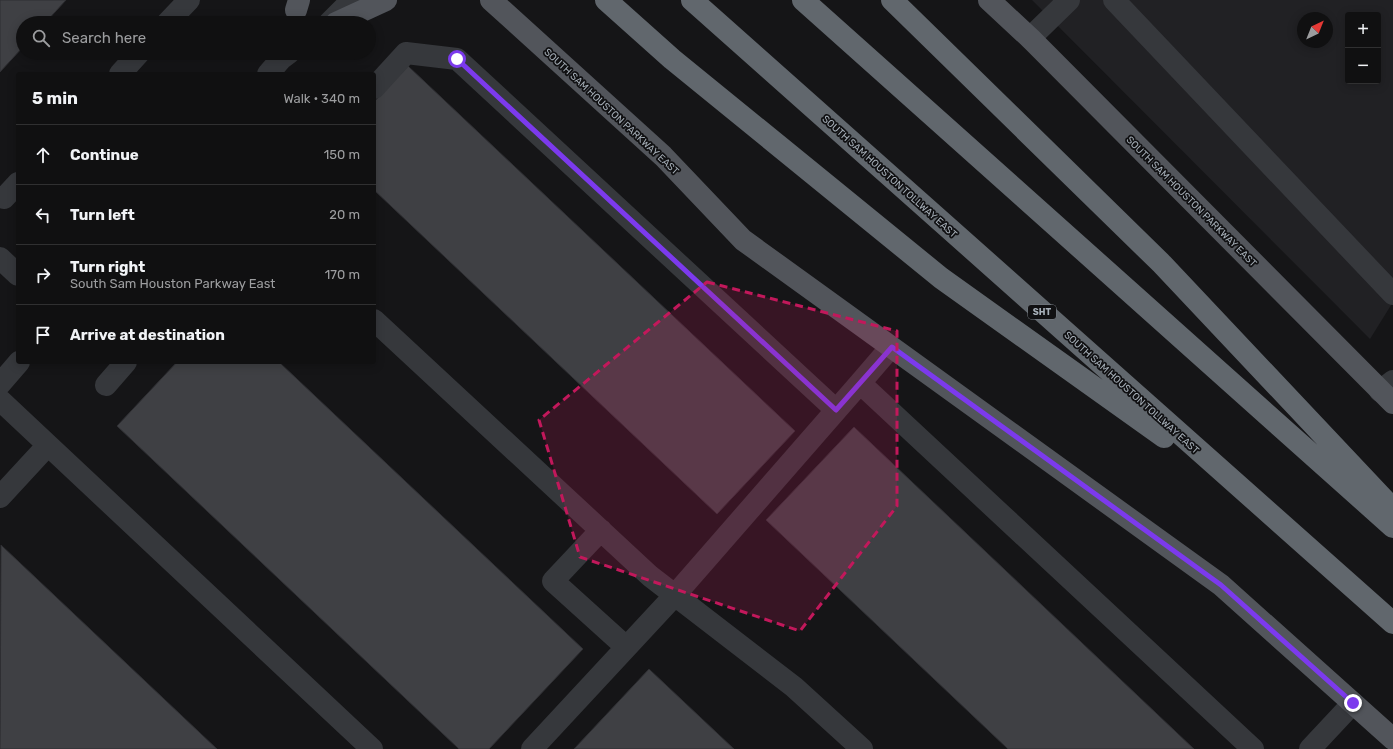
<!DOCTYPE html>
<html lang="en">
<head>
<meta charset="utf-8">
<style>
	body { margin:0; font-family:Rubik,sans-serif; background:#19191a; color:#f1f3f6 }
	.controls { position:absolute; right:12px; top:12px; display:grid; overflow:hidden; border-radius:4px; box-shadow:0 2px 10px #0003 }
	.controls button { width:36px; height:36px; display:grid; place-items:center; padding:0; border:0; border-bottom:1px solid #303031; background:#101011; color:#f1f3f6; font:20px sans-serif }
	.compass { position:absolute; left:1297px; top:12px; width:36px; height:36px; border-radius:50%; background:#101011; box-shadow:0 2px 10px #0003; rotate:43deg }
	.stop { position:absolute; width:12px; height:12px; margin:-9px; border:3px solid #7c3aed; border-radius:50%; background:#fff }
	.stop.end { background:#7c3aed; border-color:#fff; box-shadow:0 1px 4px #0008 }
	.list { margin:0; padding:0; list-style:none }
	h2 { display:flex; justify-content:space-between; align-items:center; height:52px; margin:0; padding:0 16px; font-size:17px }
	h2 small { font-size:13px; font-weight:400; color:#9c9d9f }
	.list li { display:grid; grid-template-columns:26px 1fr auto; gap:12px; align-items:center; box-sizing:border-box; height:60px; padding:0 16px; border-top:1px solid #303031 }
	.list b { display:block; font-size:15px; white-space:nowrap }
	.list p { margin:0; font-size:13px; white-space:nowrap; color:#9c9d9f }
	.list em { font-size:13px; font-style:normal; color:#9c9d9f }
	.icon { flex:none; width:22px; height:22px; fill:none; stroke:currentColor; stroke-width:2; stroke-linecap:round; stroke-linejoin:round }
	.map { position:relative; flex:none; width:1393px; height:749px; overflow:hidden }
	.search { position:absolute; background:#101011; box-shadow:0 2px 10px #0003; left:16px; top:16px; width:360px; height:44px; display:flex; align-items:center; gap:10px; box-sizing:border-box; padding:0 14px; border-radius:22px; color:#9c9d9f; font-size:15px }
	.panel { position:absolute; background:#101011; box-shadow:0 2px 10px #0003; left:16px; top:72px; width:360px; height:292px; border-radius:4px }
	.map>svg:first-child { display:block }
</style>
</head>
<body>
<div class="map">
<svg width="1393" height="749" viewBox="0 0 1393 749">
	<rect width="100%" height="100%" fill="#151517"/>
	<!-- built -->
	<path fill="#212124" fill-rule="evenodd" d="M1032,0H1393V302L1370,339ZM1348,15H1378V81H1348ZM1303,18H1327V42H1303Z"/>
	<!-- building -->
	<path fill="#3f4044" stroke="#2f2f33" d="M0,0H66L45,23H23V47L0,72Z
		M408,66L795,431L717,514L374,190V102Z
		M177,362H279L583,649L489,749H459L117,426Z
		M854,427L1194,749H1008L766,520Z
		M1,545L217,749H0Z
		M649,669L734,749H574Z"/>
	<g fill="none" stroke-linecap="round" stroke-linejoin="round">
		<!-- minor -->
		<path stroke="#36383c" stroke-width="22" d="M1114,0L1393,294
			M167,23L189,0
			M329,23L352,0
			M1030,38L1069,0
			M120,74L139,53
			M268,74L281,59L289,53
			M374,88L406,53L457,59L836,410
			M4,198L18,183
			M0,258L18,275
			M374,320L650,576L794,687L862,749
			M891,347L860,383L1253,749
			M0,384L19,362
			M106,385L126,362
			M1380,391L1393,381
			M0,400L372,749
			M0,497L48,445
			M601,530L553,581L626,647
			M532,749L675,595L860,383
			M1310,749L1353,703"/>
		<!-- major -->
		<path stroke="#52555b" stroke-width="22" d="M491,0L663,156L743,240L1221,585L1393,739
			M989,0L1030,38L1393,403
			M296,10L299,0
			M336,23L386,0"/>
		<!-- highway -->
		<path stroke="#61676d" stroke-width="22" d="M606,0L672,59L941,278L1164,437
			M692,0L1393,623
			M803,0L1393,527
			M892,0L1162,264L1393,509"/>
	</g>
	<g fill="none" stroke-linecap="round" stroke-linejoin="round">
		<!-- route -->
		<path stroke="#7c3aed" stroke-width="5" d="M457,59L836,410L892,347L1221,585L1353,703"/>
	</g>
	<!-- marked area -->
	<path fill="#c2185b" fill-opacity="0.2" stroke="#c2185b" stroke-width="3" stroke-dasharray="8 5" stroke-linejoin="round" d="M707,282L897,331V506L800,631L580,557L539,420Z"/>
	<g text-anchor="middle" stroke-width="3.5" stroke-linejoin="round" paint-order="stroke">
		<!-- shield labels -->
		<rect fill="#101012" stroke="#797f86" stroke-width="1" x="1028" y="305" width="28" height="14" rx="3"/>
		<g font-size="9" font-weight="bold" fill="#a6afb8">
			<text x="1042" y="315">SHT</text>
		</g>
		<!-- street labels -->
		<g font-size="10" fill="#a6afb8" stroke="#101012">
			<text transform="translate(612 111) rotate(43)" y="4">SOUTH SAM HOUSTON PARKWAY EAST</text>
			<text transform="translate(890 176) rotate(42)" y="4">SOUTH SAM HOUSTON TOLLWAY EAST</text>
			<text transform="translate(1192 201) rotate(45)" y="4">SOUTH SAM HOUSTON PARKWAY EAST</text>
			<text transform="translate(1132 392) rotate(42)" y="4">SOUTH SAM HOUSTON TOLLWAY EAST</text>
		</g>
	</g>
</svg>
<div class="controls">
<button>+</button>
<button>−</button>
</div>
<svg class="compass" viewBox="-18 -18 36 36"><path d="M0-13l5 13h-10z" fill="#e53935"/><path d="M0 13l5-13h-10z" fill="#9c9d9f"/></svg>
<div class="stop" style="left:457px;top:59px"></div>
<div class="stop end" style="left:1353px;top:703px"></div>
<div class="search"><svg class="icon" aria-label="search" viewBox="0 0 24 24"><circle cx="10" cy="10" r="6"/><path d="M15 15l6 6"/></svg>Search here</div>
<section class="panel">
<h2>5 min<small>Walk · 340 m</small></h2>
<ul class="list">
<li><svg class="icon" aria-label="ahead" viewBox="0 0 24 24"><path d="M12 20V5M6 11l6-6 6 6"/></svg><div><b>Continue</b></div><em>150 m</em></li>
<li><svg class="icon" aria-label="left" viewBox="0 0 24 24"><path d="M17 20v-9H6M10 6l-5 5 5 5"/></svg><div><b>Turn left</b></div><em>20 m</em></li>
<li><svg class="icon" aria-label="right" viewBox="0 0 24 24"><path d="M7 20v-9h11M14 6l5 5-5 5"/></svg><div><b>Turn right</b><p>South Sam Houston Parkway East</p></div><em>170 m</em></li>
<li><svg class="icon" aria-label="arrive" viewBox="0 0 24 24"><path d="M6 21V4h12l-3 4 3 4H6"/></svg><div><b>Arrive at destination</b></div></li>
</ul>
</section>
</div>
</body>
</html>
